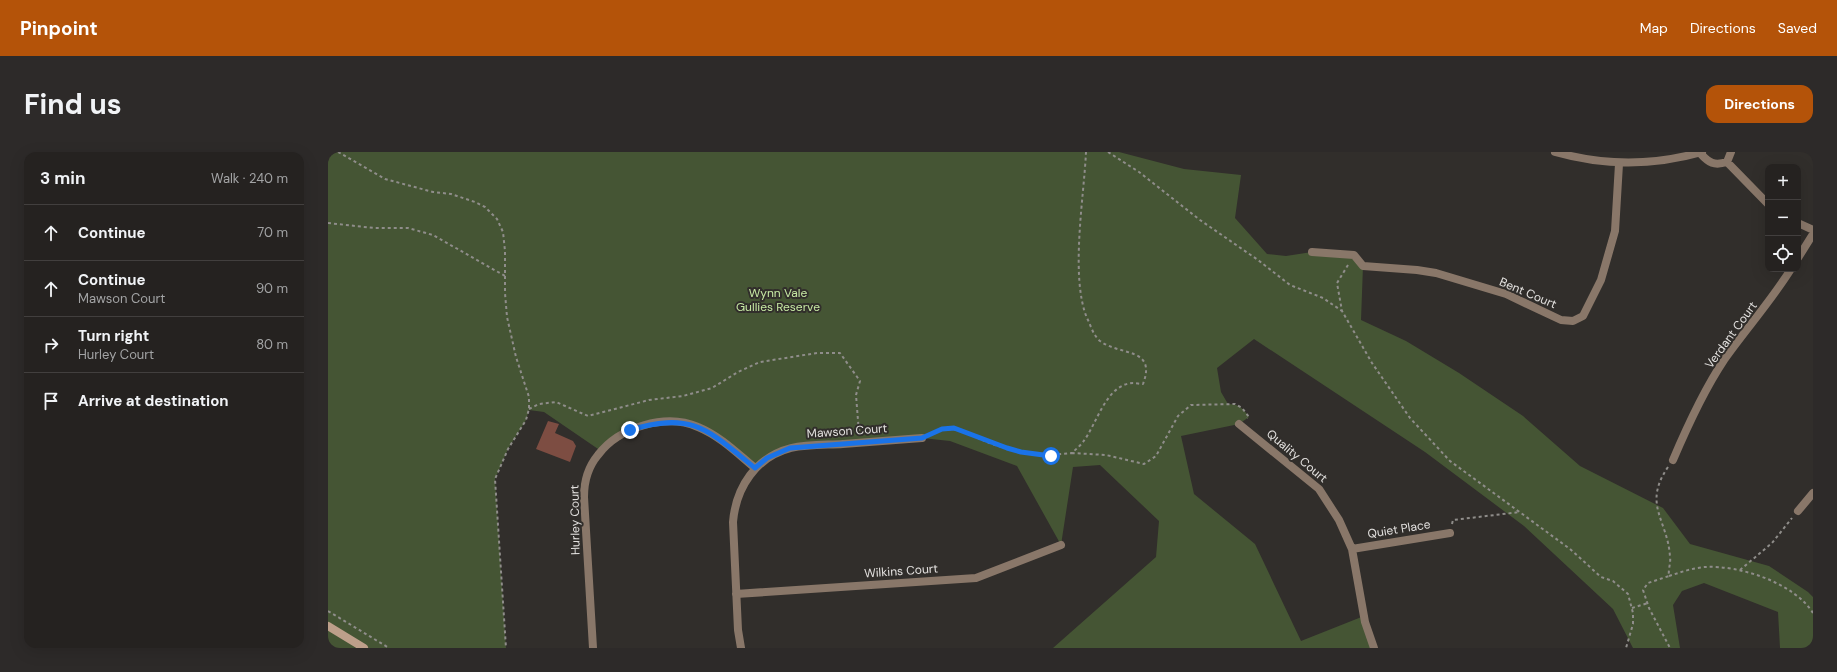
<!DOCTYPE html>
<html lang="en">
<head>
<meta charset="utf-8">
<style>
	body { margin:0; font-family:"DM Sans",sans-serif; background:#2d2a29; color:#f1f3f6 }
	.controls { position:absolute; right:12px; top:12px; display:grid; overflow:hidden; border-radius:8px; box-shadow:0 4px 16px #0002 }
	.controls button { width:36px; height:36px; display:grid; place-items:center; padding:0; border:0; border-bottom:1px solid #423f3e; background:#252220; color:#f1f3f6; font:20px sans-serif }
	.stop { position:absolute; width:12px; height:12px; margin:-9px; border:3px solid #1a73e8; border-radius:50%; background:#fff }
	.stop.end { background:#1a73e8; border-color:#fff; box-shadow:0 1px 4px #0008 }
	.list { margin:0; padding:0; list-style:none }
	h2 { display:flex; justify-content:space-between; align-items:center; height:52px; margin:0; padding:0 16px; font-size:17px }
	h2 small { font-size:13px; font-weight:400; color:#a3a4a5 }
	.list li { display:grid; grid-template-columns:26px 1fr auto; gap:12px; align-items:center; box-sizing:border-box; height:56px; padding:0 16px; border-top:1px solid #423f3e }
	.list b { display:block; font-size:15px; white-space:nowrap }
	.list p { margin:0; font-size:13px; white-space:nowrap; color:#a3a4a5 }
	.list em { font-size:13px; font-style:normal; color:#a3a4a5 }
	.icon { flex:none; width:22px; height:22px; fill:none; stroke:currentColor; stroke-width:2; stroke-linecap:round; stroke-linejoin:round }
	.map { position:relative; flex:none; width:1485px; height:496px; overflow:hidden; border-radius:12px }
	header { display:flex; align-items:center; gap:24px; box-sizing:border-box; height:56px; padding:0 20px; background:#b45309; color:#fff }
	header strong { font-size:19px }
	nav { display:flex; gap:22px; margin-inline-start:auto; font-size:14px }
	.intro { display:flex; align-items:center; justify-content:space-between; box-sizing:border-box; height:96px; padding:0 24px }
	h1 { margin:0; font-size:28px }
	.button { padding:10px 18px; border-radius:12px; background:#b45309; color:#fff; font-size:14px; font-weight:700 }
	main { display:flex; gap:24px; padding:0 24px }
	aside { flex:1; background:#252220; border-radius:12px; box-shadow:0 4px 16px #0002 }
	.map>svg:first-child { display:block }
</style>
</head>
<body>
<header>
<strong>Pinpoint</strong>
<nav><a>Map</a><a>Directions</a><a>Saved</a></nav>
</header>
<div class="intro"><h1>Find us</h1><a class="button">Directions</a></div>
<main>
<aside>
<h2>3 min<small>Walk · 240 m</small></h2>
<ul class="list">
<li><svg class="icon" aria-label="ahead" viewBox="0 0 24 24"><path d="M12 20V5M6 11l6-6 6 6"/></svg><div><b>Continue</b></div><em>70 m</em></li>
<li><svg class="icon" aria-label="ahead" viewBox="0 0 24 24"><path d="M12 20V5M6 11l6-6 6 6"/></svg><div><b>Continue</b><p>Mawson Court</p></div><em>90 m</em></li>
<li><svg class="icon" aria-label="right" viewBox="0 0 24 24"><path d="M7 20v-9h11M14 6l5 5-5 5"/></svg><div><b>Turn right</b><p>Hurley Court</p></div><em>80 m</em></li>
<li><svg class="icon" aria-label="arrive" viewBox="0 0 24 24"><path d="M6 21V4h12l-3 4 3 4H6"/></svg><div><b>Arrive at destination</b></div></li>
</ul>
</aside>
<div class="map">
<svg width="1485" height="496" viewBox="0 0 1485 496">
	<rect width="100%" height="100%" fill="#312e2b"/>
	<!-- green -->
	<path fill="#455534" d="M0,0H791L856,17L913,23L907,66L939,102L958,104L984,100L1026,103L1035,114L1033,168L1078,189L1131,221L1195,264L1252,314L1335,356L1362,392L1441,414L1480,440L1485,445V496H1452L1450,460L1376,431L1354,439L1345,453L1352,496H1305L1285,457L1196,374L1097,300L926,187L889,216L893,240L900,252C911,252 915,256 921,265L911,272L853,284L866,342L927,392L973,489L1036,464L1046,496H725L828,405L831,369L772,313L745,315L733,393L689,314L622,289L594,286L462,296L427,316L390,286L355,270L315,274L273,299L216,260L201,258L198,268L180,297L167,327L178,496H0Z"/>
	<!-- building -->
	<path fill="#7d4d42" d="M220,269L231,272L227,281L245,289L248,294L242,310L208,297Z"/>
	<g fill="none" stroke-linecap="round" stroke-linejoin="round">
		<!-- path -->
		<path stroke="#8f8d8a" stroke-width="2" stroke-dasharray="3 3" stroke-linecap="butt" d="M10,0L57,27L105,40L123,42L147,50L157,55L169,67L175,80L177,99V141L179,165L188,205L201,245V257L198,268L180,297L167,327L178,496
			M758,0C756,45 742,125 759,166C763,174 765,183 772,189C792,204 829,195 815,232C812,232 808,231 805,231C778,232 769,272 755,290C752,294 748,297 744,301L778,303L816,312L828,304L850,264L863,253L907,252L914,256L921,265L919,266
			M780,0L811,20L872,68L930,108L962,133L995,146L1014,159
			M0,71L46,76H80L105,83L177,124
			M1020,113L1009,131L1014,159L1044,211L1082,266L1122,309L1242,397L1273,425L1285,429L1300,442L1305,461V472L1298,496
			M201,257L211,252L228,250L260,264L321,248L355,244L384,236L410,220L432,210L489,201H512L532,229L528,243L531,281
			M603,282C627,271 637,281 659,290C669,294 681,297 692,300C709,304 727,303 744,301
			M1340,315C1314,353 1340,368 1342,405C1343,411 1340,417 1341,424L1320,431L1315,438L1321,456L1342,496
			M1124,372L1125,368L1192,360
			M1412,418L1444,391L1464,366
			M1341,424C1353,420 1365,416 1377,415C1412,413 1466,431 1485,461
			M1304,456L1320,451
			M0,459L61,496"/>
		<!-- street -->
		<path stroke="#897769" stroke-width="8" d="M1227,0C1276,14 1325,14 1374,0
			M1372,1C1381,11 1386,14 1399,10L1403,0
			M1399,10L1440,52
			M1470,71L1485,78
			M984,100L1026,103L1035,114L1089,118L1108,121L1178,142L1233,168L1245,169L1255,164L1273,128L1287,79L1291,12
			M1470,106L1485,82
			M911,272L991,337L1011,368L1024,397L1037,470L1046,496
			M1345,308C1359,275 1376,238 1396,208C1418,177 1443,149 1463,117
			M1470,359L1485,341
			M1024,397L1122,381
			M408,442L648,426L733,393
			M265,496L256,345C256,330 260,315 270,303C291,275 338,261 370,275C392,284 409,301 427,316
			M413,496L410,478L405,370C408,335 428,305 463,296C480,292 498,293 515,292C541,290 568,288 594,286"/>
		<!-- secondary -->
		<path stroke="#bd9f8a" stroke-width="8" d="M0,474L36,496"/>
	</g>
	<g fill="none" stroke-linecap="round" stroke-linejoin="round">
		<!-- route -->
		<path stroke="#1a73e8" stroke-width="5" d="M302,278C365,259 380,278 427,316L439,306L462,296L594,286L614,277L626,276L679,296L693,300L723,304"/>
	</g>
	<g text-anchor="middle" stroke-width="4" stroke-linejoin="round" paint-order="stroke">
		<!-- park labels -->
		<g font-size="12" fill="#c6e8a3" stroke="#312e2b">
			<text x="450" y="145">Wynn Vale<tspan x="450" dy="14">Gullies Reserve</tspan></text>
		</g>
		<!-- street labels -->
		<g font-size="12" fill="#e3e1df" stroke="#312e2b">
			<text transform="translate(1200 141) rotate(23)" y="4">Bent Court</text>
			<text transform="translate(1403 183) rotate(-54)" y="4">Verdant Court</text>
			<text transform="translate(519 279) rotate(-4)" y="4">Mawson Court</text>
			<text transform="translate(969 304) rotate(40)" y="4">Quality Court</text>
			<text transform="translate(247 368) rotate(-91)" y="4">Hurley Court</text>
			<text transform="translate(1071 377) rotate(-9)" y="4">Quiet Place</text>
			<text transform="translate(573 419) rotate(-4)" y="4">Wilkins Court</text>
		</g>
	</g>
</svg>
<div class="controls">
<button>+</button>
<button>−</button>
<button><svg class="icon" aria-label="locate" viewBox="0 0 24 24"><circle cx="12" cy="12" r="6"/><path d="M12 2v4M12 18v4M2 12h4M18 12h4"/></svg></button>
</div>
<div class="stop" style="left:723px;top:304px"></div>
<div class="stop end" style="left:302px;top:278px"></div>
</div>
</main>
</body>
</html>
